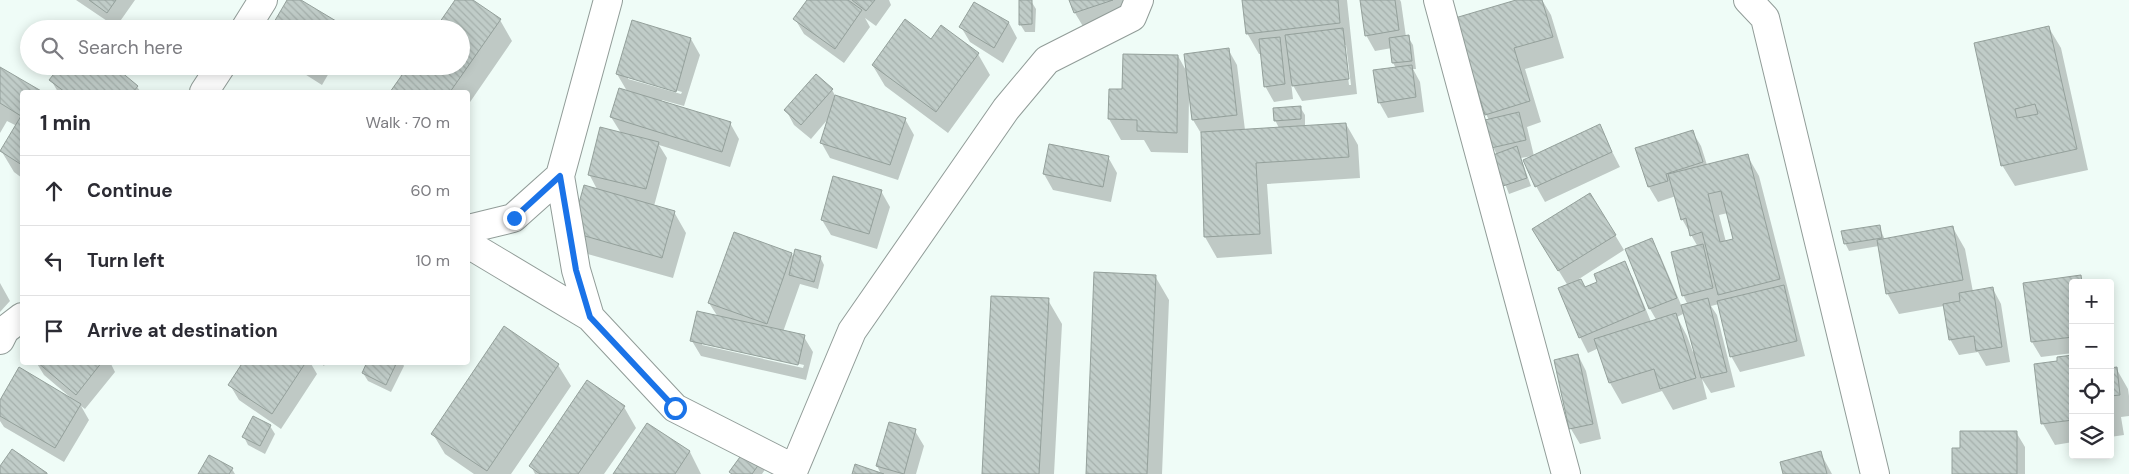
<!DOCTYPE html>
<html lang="en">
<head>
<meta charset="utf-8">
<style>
	body { margin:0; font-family:"DM Sans",sans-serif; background:#f7f7f7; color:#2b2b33 }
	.controls { position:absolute; right:15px; bottom:15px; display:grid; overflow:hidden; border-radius:5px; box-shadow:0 2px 12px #0003 }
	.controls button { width:45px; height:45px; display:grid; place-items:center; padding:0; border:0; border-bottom:1px solid #e1e1e2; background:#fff; color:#2b2b33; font:25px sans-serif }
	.stop { position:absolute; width:15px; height:15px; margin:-11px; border:4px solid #1a73e8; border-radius:50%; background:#fff }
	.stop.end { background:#1a73e8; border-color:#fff; box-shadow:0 1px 5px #0008 }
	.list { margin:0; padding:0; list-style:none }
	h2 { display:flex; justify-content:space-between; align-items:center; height:65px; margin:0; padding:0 20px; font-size:21px }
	h2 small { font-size:16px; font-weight:400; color:#7c7c81 }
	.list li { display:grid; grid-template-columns:32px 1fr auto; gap:15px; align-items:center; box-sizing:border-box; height:70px; padding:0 20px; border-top:1px solid #e1e1e2 }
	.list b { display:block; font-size:19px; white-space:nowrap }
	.list em { font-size:16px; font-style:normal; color:#7c7c81 }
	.icon { flex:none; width:28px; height:28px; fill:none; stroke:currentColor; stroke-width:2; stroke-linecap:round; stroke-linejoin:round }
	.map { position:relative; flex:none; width:2129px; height:474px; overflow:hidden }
	.search { position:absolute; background:#fff; box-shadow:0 2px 12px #0003; left:20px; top:20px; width:450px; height:55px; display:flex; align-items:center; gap:12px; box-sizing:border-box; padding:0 18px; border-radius:28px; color:#7c7c81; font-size:19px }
	.panel { position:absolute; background:#fff; box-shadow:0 2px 12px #0003; left:20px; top:90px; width:450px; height:275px; border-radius:5px }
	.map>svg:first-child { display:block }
</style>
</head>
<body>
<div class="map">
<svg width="2129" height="474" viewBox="0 0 2129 474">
	<defs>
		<pattern id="building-back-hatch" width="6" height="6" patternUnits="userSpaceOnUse" patternTransform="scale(1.25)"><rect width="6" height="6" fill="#c0ccc8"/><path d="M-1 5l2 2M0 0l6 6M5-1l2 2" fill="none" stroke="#a5b0ac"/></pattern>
	</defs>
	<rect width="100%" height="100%" fill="#effcf7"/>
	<!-- shadow -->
	<path fill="#0003" fill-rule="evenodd" d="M76,0H135L116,27Z
		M456,0H471L500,20L512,41L468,105V92H392L402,78L399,72L461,66V29Z
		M809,0H889L891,5L876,26L865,18L870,27L844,63L804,34L795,19Z
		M1071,0H1136L1084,28L1075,13Z
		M1244,0H1347L1357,94L1302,101L1291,82L1293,99L1274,102L1265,86L1262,54H1259L1247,33ZM1344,45H1346L1351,85H1349Z
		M1361,0H1400L1401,2L1406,37H1408L1413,45L1416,69H1413L1420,82L1424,112L1388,118L1379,102L1396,68L1393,63L1392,48L1375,51L1366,35Z
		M1521,0H1542L1551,15L1564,58L1525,69L1541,122L1527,127L1534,156L1599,126L1620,167L1545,202L1536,186L1532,156L1521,158L1531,186L1509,194L1494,155H1497L1493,147L1489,120L1486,114Z
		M1031,1L1036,9L1035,32H1025L1020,24Z
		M975,3L1009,23L1017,38L1003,63L970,42L961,27Z
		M2049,28L2061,48L2088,170L2015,186L2002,165L1975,44Z
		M691,39L700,55L684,106L662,100L661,102L730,123L739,139L730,167L659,145L667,158L654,206L674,212L686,233L673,278L584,253L572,232L598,191L589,174L621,133L611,117L627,91L617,74ZM628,76L682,92L681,94L628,79Z
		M1228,49L1237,65L1245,130L1279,128L1275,120L1300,107L1305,115V127L1346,124L1358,145L1360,178L1267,184L1272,254L1217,258L1205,237L1202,177H1205L1202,135L1193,120L1191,98H1189L1188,153L1151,152L1144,140H1121L1109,119L1110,91H1123L1178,56L1188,74Z
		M978,54L990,75L948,133L885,86L873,66Z
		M292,66H333L322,85Z
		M0,68L41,92H22V178L14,172L2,152L17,126L7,121L0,133Z
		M51,80L137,87L141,92H58Z
		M832,90L836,97L905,119L914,135L898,180L830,158L821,142L828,119L811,139L794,125L786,110Z
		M1692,131L1701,146L1707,165L1747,155L1759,176L1805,356L1740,372L1731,356L1719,304L1711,306L1717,315L1735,387L1711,393L1702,379L1707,399L1673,410L1662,391L1622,404L1610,383L1599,348L1588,353L1580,337L1568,286L1543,245L1615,235L1624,250L1579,279L1585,288L1599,282L1624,263L1633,278L1651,322L1657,321L1650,309L1627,250L1651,240L1660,255L1682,307L1688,305L1683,295L1698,247L1682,219L1676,196L1658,202L1649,187L1637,149ZM1728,213L1734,240L1726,242L1719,215ZM1685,313L1695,351L1693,352L1687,336L1677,317Z
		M1108,157L1117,173L1111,202L1053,190L1044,174Z
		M881,191L890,207L877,249L831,235L822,220Z
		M1879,226L1885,240L1953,228L1965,249L1973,292L1993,289L2001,304L2010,362L1986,366L1978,352L1959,355L1950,339L1944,306L1899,314L1887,293L1879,246L1849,251L1845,243Z
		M792,254L794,259L820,257L824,265L818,289L800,284L783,332L804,337L813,352L806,380L701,356L692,341L718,317L709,303ZM702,342L804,365L803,368L702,345Z
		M1155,276L1169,300L1162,474H1087Z
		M2080,276L2084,283H2073V353L2041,357L2032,342L2024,284Z
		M0,283L10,301L0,312Z
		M1048,300L1062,324L1054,474H983Z
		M504,328L558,365L571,386L511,474H474L445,454L433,434Z
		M1578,355L1586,371L1601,439L1580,444L1571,429L1555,361Z
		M2073,356V442L2055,445L2043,424L2059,362Z
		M36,362H110L115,372L85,409L81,406L89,420L64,462L4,427L0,421V403L70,397L44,375Z
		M245,362H310L317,374L281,429L239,400L230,385Z
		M319,362H326L324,366Z
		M368,362H402L404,366L391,392L368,381L363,373Z
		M2110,368H2116L2128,389L2129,396V416L2121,417L2124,435L2110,437Z
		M624,407L636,428L604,474H535L531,466Z
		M889,423L915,431L924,446L916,474H881L877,466Z
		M647,424L690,452L701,474H615Z
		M270,426L275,434L265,454L248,445L244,437Z
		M2016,432L2025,447V474H1953L1961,450Z
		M1820,452L1832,474H1784Z
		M763,457L768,465L762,474H732L731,472Z
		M232,469L235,474H200Z"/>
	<!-- building -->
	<path fill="url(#building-back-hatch)" stroke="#94a09b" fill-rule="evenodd" d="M89,0H116L107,13Z
		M287,0H301L341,24L338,29H270Z
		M455,0H473L501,19L450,92H390L402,75L398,72L402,66H461V29H435Z
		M807,0H848L862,10L835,49L793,19Z
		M852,0H875L866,11Z
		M1019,0H1032V24L1019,25Z
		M1069,0H1113L1074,13Z
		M1242,0H1338L1340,23L1246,34Z
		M1360,0H1395L1399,30L1365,36Z
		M1516,0H1542L1553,37L1514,48L1530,101L1485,115L1455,18Z
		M974,2L1009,22L994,48L959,27Z
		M905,19L931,39L941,25L979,53L936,112L872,65Z
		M632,20L691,38L676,92L616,74Z
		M2049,26L2077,149L2001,166L1974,43ZM2035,104L2038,114L2017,118L2015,109Z
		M1343,28L1349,79L1292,86L1285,35Z
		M1409,35L1412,61L1392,63L1389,38Z
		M1280,37L1285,84L1264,87L1259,39Z
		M1229,48L1237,115L1192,120L1184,54Z
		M1123,54L1178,55L1177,133L1137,131V120L1108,119L1109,89H1122Z
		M1412,65L1416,97L1378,103L1373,70Z
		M60,66H114L138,86L133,92H65L49,80Z
		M0,67L43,92H22V165L0,151L21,116L0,103Z
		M816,74L833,89L801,125L784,110Z
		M619,88L731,122L722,152L610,117Z
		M835,95L906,118L890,165L820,143Z
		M1301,106V119L1274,121L1273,108Z
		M1519,112L1526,140L1491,148L1485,120Z
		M1346,123L1349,157L1256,163L1260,234L1204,237L1201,132Z
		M1600,124L1612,152L1535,187L1523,160Z
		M600,127L659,142L646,189L588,175Z
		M1693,130L1703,162L1666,174L1668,181L1648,187L1635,148Z
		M1049,144L1109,156L1103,187L1043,174Z
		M1517,146L1527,178L1503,186L1493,155Z
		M1748,154L1780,279L1718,295L1702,232L1690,236L1686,218L1681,220L1668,174ZM1721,191L1733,239L1720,242L1708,194Z
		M833,176L882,190L869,234L821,220Z
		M584,185L675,211L662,258L571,232Z
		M1590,193L1616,235L1558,271L1532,229Z
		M1880,225L1882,238L1844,244L1841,231Z
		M1953,226L1963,280L1886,294L1877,240Z
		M734,232L792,253L767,324L708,303Z
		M1652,238L1677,298L1649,309L1625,249Z
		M1703,244L1713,288L1682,296L1671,252Z
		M795,249L821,256L814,282L789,275Z
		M1625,261L1645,310L1579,338L1558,288L1581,279L1585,287L1597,282L1594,274Z
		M1094,272L1156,275L1147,474H1086Z
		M2081,275L2082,283H2073V337L2031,342L2023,283Z
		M1784,285L1797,341L1730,357L1717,301Z
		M1993,287L2002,347L1976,351L1974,336L1949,340L1943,304L1960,301L1959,293Z
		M991,296L1049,298L1039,474H982Z
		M1708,298L1727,372L1701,378L1681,305Z
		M697,311L805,335L798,365L690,341Z
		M1676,313L1696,378L1660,389L1654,369L1609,383L1594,339Z
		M504,326L559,364L487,471L431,434Z
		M1578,354L1593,424L1569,429L1554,360Z
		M2073,355V420L2041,424L2034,364L2057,361V357Z
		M37,362H102L76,395Z
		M243,362H306L272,414L228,385Z
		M367,362H397L386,385L362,373Z
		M19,367L81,404L55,448L0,416V400Z
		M2117,367L2120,395L2110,396V368Z
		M587,380L625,406L578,474H540L529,466Z
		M253,416L271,425L260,446L242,437Z
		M889,422L916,429L904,474L876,466Z
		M647,423L690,451L675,474H613Z
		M1960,431H2017V474H1952V448H1960Z
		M748,446L764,457L752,474H732L729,472Z
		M12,449L47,473V474H0V466Z
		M1821,451L1827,474H1783L1780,462Z
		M209,455L233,468L229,474H198Z
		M855,464L884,474H852Z"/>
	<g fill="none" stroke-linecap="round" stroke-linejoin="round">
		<!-- minor casing -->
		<g stroke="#919c98" stroke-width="30">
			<path id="minor" d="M1438,0L1566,474
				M1748,0L1765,18L1875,474
				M245,29L263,0
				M204,92L221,66
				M468,229L513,218L560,176
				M468,244L590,317L675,408L793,468
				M590,317L576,270L560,176L608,0
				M0,340L5,330L22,317
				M792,474L852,331L1006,109L1047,60L1132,17L1139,0"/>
		</g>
		<!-- minor -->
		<use href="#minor" stroke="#fff" stroke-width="28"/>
	</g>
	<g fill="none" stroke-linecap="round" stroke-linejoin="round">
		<!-- route -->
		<path stroke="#1a73e8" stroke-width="6" d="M514,218L560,176L576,270L590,317L675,408"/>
	</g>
</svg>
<div class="controls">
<button>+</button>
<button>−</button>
<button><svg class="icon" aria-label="locate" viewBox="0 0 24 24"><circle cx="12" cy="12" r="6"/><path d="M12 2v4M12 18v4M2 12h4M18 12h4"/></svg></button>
<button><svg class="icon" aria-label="layers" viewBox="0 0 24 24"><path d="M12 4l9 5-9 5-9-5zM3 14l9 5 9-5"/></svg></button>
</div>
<div class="stop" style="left:675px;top:408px"></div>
<div class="stop end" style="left:514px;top:218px"></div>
<div class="search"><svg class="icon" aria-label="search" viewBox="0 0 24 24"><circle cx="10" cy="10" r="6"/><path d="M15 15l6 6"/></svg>Search here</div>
<section class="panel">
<h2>1 min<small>Walk · 70 m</small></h2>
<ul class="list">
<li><svg class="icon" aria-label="ahead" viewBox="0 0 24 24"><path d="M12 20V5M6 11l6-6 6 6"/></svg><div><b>Continue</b></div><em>60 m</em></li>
<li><svg class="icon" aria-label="left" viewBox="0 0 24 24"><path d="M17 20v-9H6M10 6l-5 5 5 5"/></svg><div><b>Turn left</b></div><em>10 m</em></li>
<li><svg class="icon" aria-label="arrive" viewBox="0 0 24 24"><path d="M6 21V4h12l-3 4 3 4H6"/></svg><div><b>Arrive at destination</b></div></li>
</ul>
</section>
</div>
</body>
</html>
